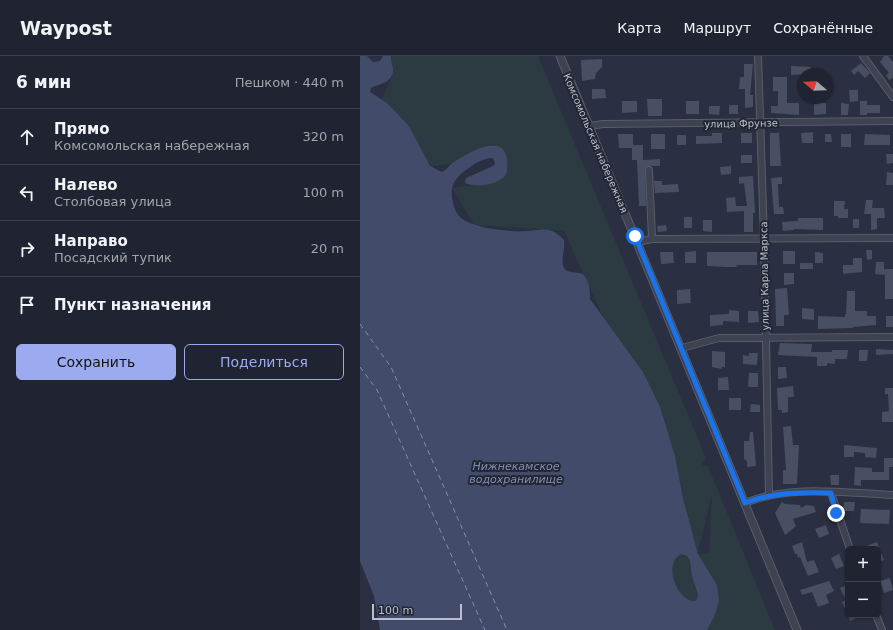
<!DOCTYPE html>
<html lang="ru">
<head>
<meta charset="utf-8">
<style>
	body { margin:0; font-family:"DejaVu Sans",sans-serif; background:#2d2f3d; color:#f1f3f6 }
	.controls { position:absolute; right:12px; bottom:12px; display:grid; overflow:hidden; border-radius:6px; box-shadow:0 1px 3px #0004 }
	.controls button { width:36px; height:36px; display:grid; place-items:center; padding:0; border:0; border-bottom:1px solid #3d404d; background:#202331; color:#f1f3f6; font:20px sans-serif }
	.compass { position:absolute; left:437px; top:12px; width:36px; height:36px; border-radius:50%; background:#202331; box-shadow:0 1px 3px #0004; rotate:289deg }
	.scale { position:absolute; left:12px; bottom:10px; width:90px; box-sizing:border-box; padding-left:4px; border:2px solid #bbbecb; border-top:0; font-size:11px; line-height:14px; white-space:nowrap; color:#bbbecb; -webkit-text-stroke:3px #222736; paint-order:stroke }
	.stop { position:absolute; width:12px; height:12px; margin:-9px; border:3px solid #1a73e8; border-radius:50%; background:#fff }
	.stop.end { background:#1a73e8; border-color:#fff; box-shadow:0 1px 4px #0008 }
	.list { margin:0; padding:0; list-style:none }
	h2 { display:flex; justify-content:space-between; align-items:center; height:52px; margin:0; padding:0 16px; font-size:17px }
	h2 small { font-size:13px; font-weight:400; color:#a2a4ab }
	.list li { display:grid; grid-template-columns:26px 1fr auto; gap:12px; align-items:center; box-sizing:border-box; height:56px; padding:0 16px; border-top:1px solid #3d404d }
	.list b { display:block; font-size:15px; white-space:nowrap }
	.list p { margin:0; font-size:13px; white-space:nowrap; color:#a2a4ab }
	.list em { font-size:13px; font-style:normal; color:#a2a4ab }
	.actions { display:flex; gap:8px; padding:12px 16px }
	.actions a { flex:1; padding:9px 0; border:1px solid #9cabef; border-radius:6px; text-align:center; font-size:14px; color:#9cabef }
	.actions .main { background:#9cabef; color:#111 }
	.icon { flex:none; width:22px; height:22px; fill:none; stroke:currentColor; stroke-width:2; stroke-linecap:round; stroke-linejoin:round }
	.map { position:relative; flex:none; width:533px; height:574px; overflow:hidden }
	header { display:flex; align-items:center; gap:24px; box-sizing:border-box; height:56px; padding:0 20px; background:#202331; border-bottom:1px solid #3d404d }
	header strong { font-size:19px }
	nav { display:flex; gap:22px; margin-inline-start:auto; font-size:14px }
	main { display:flex }
	aside { flex:1; background:#202331 }
	.map>svg:first-child { display:block }
</style>
</head>
<body>
<header>
<strong>Waypost</strong>
<nav><a>Карта</a><a>Маршрут</a><a>Сохранённые</a></nav>
</header>
<main>
<aside>
<h2>6 мин<small>Пешком · 440 m</small></h2>
<ul class="list">
<li><svg class="icon" aria-label="ahead" viewBox="0 0 24 24"><path d="M12 20V5M6 11l6-6 6 6"/></svg><div><b>Прямо</b><p>Комсомольская набережная</p></div><em>320 m</em></li>
<li><svg class="icon" aria-label="left" viewBox="0 0 24 24"><path d="M17 20v-9H6M10 6l-5 5 5 5"/></svg><div><b>Налево</b><p>Столбовая улица</p></div><em>100 m</em></li>
<li><svg class="icon" aria-label="right" viewBox="0 0 24 24"><path d="M7 20v-9h11M14 6l5 5-5 5"/></svg><div><b>Направо</b><p>Посадский тупик</p></div><em>20 m</em></li>
<li><svg class="icon" aria-label="arrive" viewBox="0 0 24 24"><path d="M6 21V4h12l-3 4 3 4H6"/></svg><div><b>Пункт назначения</b></div></li>
</ul>
<div class="actions"><a class="main">Сохранить</a><a>Поделиться</a></div>
</aside>
<div class="map">
<svg width="533" height="574" viewBox="0 0 533 574">
	<rect width="100%" height="100%" fill="#2a2f41"/>
	<!-- green -->
	<path fill="#2c3b42" fill-rule="evenodd" d="M32,0H178L346,402L342,409L348,410L415,574H347L354,561L350,517L338,498L323,442L315,400L245,265L204,175L114,169L92,132L142,124L135,88L93,107L70,111L49,70L22,43L31,22ZM352,437L349,496L338,498V497Z
		M321,498L327,500L330,505L332,521L338,538L336,545C318,548 302,508 321,498Z"/>
	<!-- water -->
	<path fill="#434b6a" fill-rule="evenodd" d="M0,0H7L13,6L20,5L23,0H31C31,4 32,8 33,13C33,27 21,27 11,32L10,36L27,47L49,70L70,110L82,116C87,114 89,109 94,106C112,94 151,72 147,114C146,129 116,132 105,127L106,122L133,110L135,108L133,102C123,102 114,108 106,114C96,121 90,129 92,142C93,148 95,156 100,161C113,173 151,176 168,175C176,174 184,172 192,175C197,177 201,181 204,184C206,193 198,210 207,215C213,217 218,216 223,218C230,227 230,233 230,243L283,316L300,351L315,400L323,442L338,498L357,529L359,546L354,561L347,574H20L14,540L0,505ZM321,498L327,500L330,505L332,521L338,538L336,545C318,547 302,508 321,498Z"/>
	<g fill="none" stroke-linecap="round" stroke-linejoin="round">
		<!-- ferry -->
		<path stroke="#868eaf" stroke-width="1" stroke-dasharray="5 4" stroke-linecap="butt" d="M0,268L31,311L147,574
			M0,311L17,334L125,574"/>
	</g>
	<!-- building -->
	<path fill="#494f62" d="M524,0H528L533,6V22L529,24L526,19L529,17L520,6Z
		M242,3V11L236,17L235,23L222,25L221,4Z
		M501,7L510,17L505,22L498,15L494,19L491,15Z
		M384,8H393L390,39H393V51L385,52V33H379L380,21H384Z
		M431,10L451,11L450,18L431,19Z
		M413,21H427V47H439V59L411,57V50H418V35H413Z
		M232,33H245L246,42L232,43Z
		M489,34H498V45L490,46Z
		M287,43H302V60H288Z
		M262,45H277V56L262,57Z
		M326,45H339V58H326Z
		M500,45H507V49H520V57H507V59H500Z
		M454,47H466V58L454,59Z
		M481,47L489,48L488,59H481Z
		M369,49H378V58H369Z
		M349,50H360L359,59L349,58Z
		M453,76V87H442L441,77Z
		M352,77H362V87L336,88V80H352Z
		M381,77H392V87H381Z
		M410,77H419L421,110H410Z
		M258,78H273V89H283V104L300,103V110H288L285,112L286,150H279L277,104H272V92H259Z
		M291,78H305V93H291Z
		M465,78H471L472,86H465Z
		M481,78H491V91H481Z
		M505,78L530,79V89H504Z
		M317,79H326V89H317Z
		M526,98H533V107L527,108Z
		M381,99H392V107H381Z
		M371,110V118L361,119L360,111Z
		M527,116L533,117V129H526Z
		M393,120L395,157H393V176H384V155L367,156L366,142L375,141L376,150H387L384,127L379,128V121Z
		M422,121V128H418L419,151H423L424,158H414L411,122Z
		M294,125H302V129L318,128L319,136L295,137Z
		M506,144H513L512,152H524L525,162H517V173L511,174V158H504Z
		M474,145H485L484,153H488V162H478V160H474Z
		M324,161H332V172H324Z
		M438,162H463V174L434,173V174L423,175L422,166L438,165Z
		M493,163H499V172H493Z
		M343,164H352V176L343,175Z
		M306,169L307,175L298,176L297,170Z
		M506,194H512V203L507,204Z
		M336,195V207H325V196Z
		M423,195H435V208H423Z
		M300,196H313L314,207L301,208Z
		M347,196H397V209H376L377,211H366L347,210Z
		M455,196L463,197V207H455Z
		M493,202H502V216L483,218V209H493Z
		M516,206H524V213H533V243H525V219L515,218Z
		M440,207H453V213H440Z
		M424,217H434V228L424,229Z
		M427,232L429,259H424V270H416L415,233Z
		M330,233L331,247L317,248V234Z
		M487,235H495V255H507V260H516V269L493,271V272L458,273V260L485,261V258H486Z
		M442,252L454,253V264L442,263Z
		M369,254L379,255V266L363,265V269L350,270V259L369,258Z
		M388,255H398L399,266L388,267Z
		M526,260H533V271H526Z
		M420,287L452,288L451,296H472V294H488L487,303H475V308L467,307V310H457V301L418,299Z
		M516,293L533,294V298L516,299Z
		M499,294H508L507,305H499Z
		M352,295L365,296V311H362V313L352,311Z
		M389,297H398L397,309L383,308V299L389,300Z
		M418,311H426L427,322L418,323Z
		M389,317H398V331H388Z
		M368,321L369,334H358V322Z
		M433,330L434,341H428V356L422,357V354H418L417,332Z
		M525,332H533V366H522V356L529,355L528,338H525Z
		M369,342H381V354H369Z
		M391,348L400,349V356H390Z
		M431,370L433,389H439L437,428H423V414H426L423,371Z
		M390,376H393L396,410L387,411V405L384,403V385H389Z
		M484,389L517,392L516,402L505,401V397L494,396V401H484Z
		M524,402H533V411H529V424H501V430L494,429L495,411L512,412V416H524Z
		M470,419H479V429H471Z
		M422,446L425,448L440,449L441,452L446,449L454,450L456,456L433,463L436,470L425,479L415,457Z
		M484,446H495L494,455H483Z
		M501,453L530,454L529,468L500,467Z
		M466,469L469,478L459,482L455,473Z
		M442,486L447,506L454,504L459,516L448,520L440,501L438,502L437,498H435L432,490Z
		M517,486L524,504L518,506V493L501,492Z
		M479,498L484,510L476,513L471,502Z
		M530,522L533,534L524,537L520,525Z
		M469,525L474,535L466,539L469,547L458,551L452,536L442,539L440,534Z
		M488,529V559H503L490,565L488,559L482,546L486,544L480,532Z"/>
	<g fill="none" stroke-linecap="round" stroke-linejoin="round">
		<!-- minor casing -->
		<g stroke="#595d6b" stroke-width="8">
			<path id="minor" d="M398,0L404,183L409,439
				M503,0L533,41
				M230,70L243,68L533,65
				M289,114L292,183
				M277,186L292,183L533,182
				M322,292L359,282L533,281
				M471,437L490,493
				M385,447C431,428 485,437 533,439
				M516,559L522,574"/>
		</g>
		<!-- tertiary casing -->
		<g stroke="#595d6b" stroke-width="9">
			<path id="tertiary" d="M200,0L437,574"/>
		</g>
		<!-- minor -->
		<use href="#minor" stroke="#3e4251" stroke-width="6"/>
		<!-- tertiary -->
		<use href="#tertiary" stroke="#3e4251" stroke-width="7"/>
	</g>
	<g fill="none" stroke-linecap="round" stroke-linejoin="round">
		<!-- route -->
		<path stroke="#1a73e8" stroke-width="5" d="M275,180L385,447C413,436 441,436 471,437L476,457"/>
	</g>
	<g text-anchor="middle" stroke-width="4" stroke-linejoin="round" paint-order="stroke">
		<!-- street labels -->
		<g font-size="10" fill="#bbbecb" stroke="#222736">
			<text transform="translate(381 67) rotate(-1)" y="4">улица Фрунзе</text>
			<text transform="translate(236 87) rotate(67)" y="4">Комсомольская набережная</text>
			<text transform="translate(404 220) rotate(-91)" y="4">улица Карла Маркса</text>
		</g>
		<!-- water labels -->
		<g font-size="11" font-style="italic" fill="#868eaf" stroke="#222736">
			<text x="156" y="414">Нижнекамское<tspan x="156" dy="13">водохранилище</tspan></text>
		</g>
	</g>
</svg>
<div class="controls">
<button>+</button>
<button>−</button>
</div>
<svg class="compass" viewBox="-18 -18 36 36"><path d="M0-13l5 13h-10z" fill="#e53935"/><path d="M0 13l5-13h-10z" fill="#a2a4ab"/></svg>
<div class="scale">100 m</div>
<div class="stop" style="left:275px;top:180px"></div>
<div class="stop end" style="left:476px;top:457px"></div>
</div>
</main>
</body>
</html>
